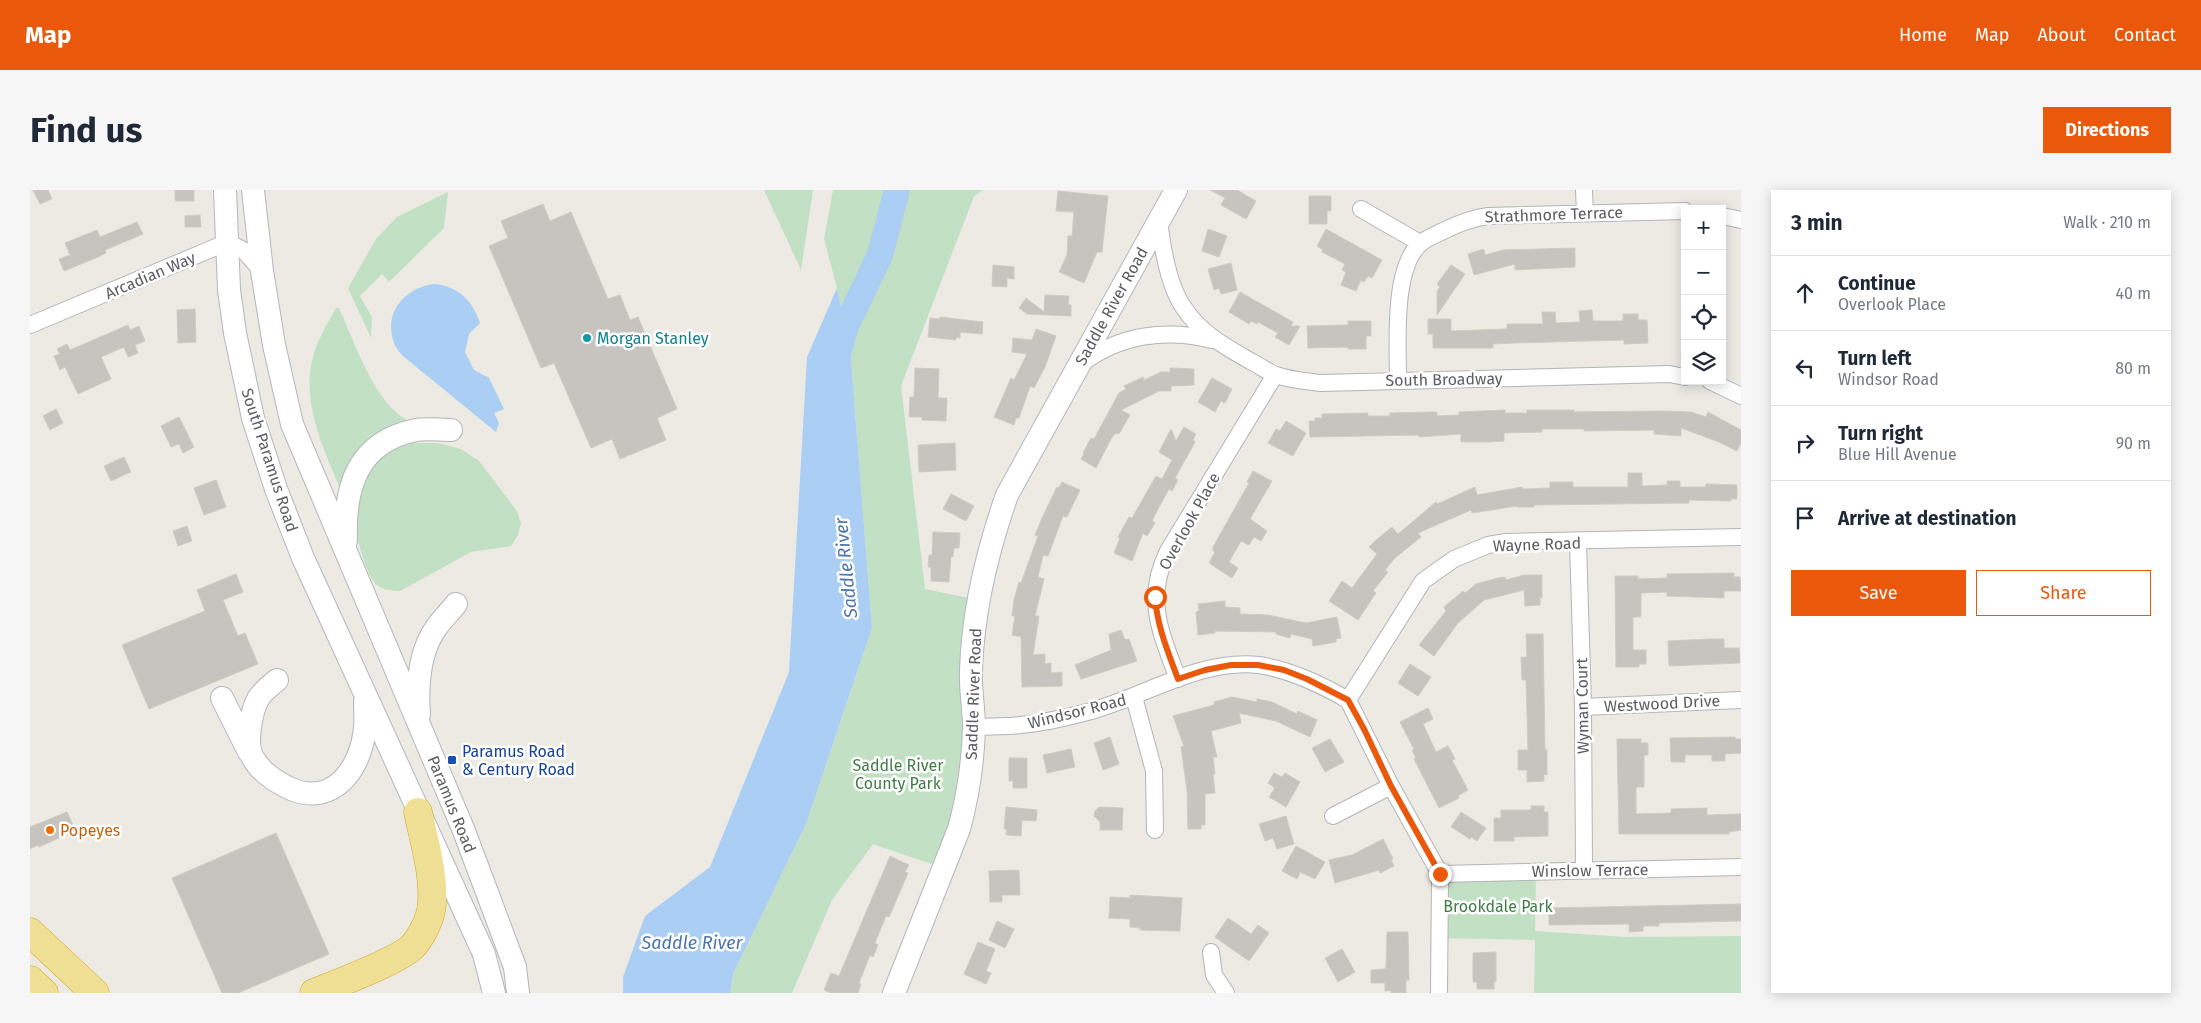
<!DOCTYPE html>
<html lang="en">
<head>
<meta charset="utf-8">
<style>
	body { margin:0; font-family:"Fira Sans",sans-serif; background:#f6f6f7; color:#1f2937 }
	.controls { position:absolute; right:15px; top:15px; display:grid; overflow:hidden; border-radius:0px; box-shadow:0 2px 12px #0003 }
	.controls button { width:45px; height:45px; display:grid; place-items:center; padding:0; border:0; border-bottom:1px solid #e0e1e3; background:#fff; color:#1f2937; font:25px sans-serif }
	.stop { position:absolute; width:15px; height:15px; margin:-11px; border:4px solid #ea580c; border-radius:50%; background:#fff }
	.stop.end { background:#ea580c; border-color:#fff; box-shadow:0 1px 5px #0008 }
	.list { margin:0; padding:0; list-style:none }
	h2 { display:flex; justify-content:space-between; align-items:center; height:65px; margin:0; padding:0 20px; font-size:21px }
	h2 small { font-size:16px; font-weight:400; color:#747a83 }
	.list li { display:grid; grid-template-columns:32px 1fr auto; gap:15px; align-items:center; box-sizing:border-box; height:75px; padding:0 20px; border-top:1px solid #e0e1e3 }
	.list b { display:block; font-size:19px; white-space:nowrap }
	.list p { margin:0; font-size:16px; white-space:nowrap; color:#747a83 }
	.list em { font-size:16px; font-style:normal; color:#747a83 }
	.actions { display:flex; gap:10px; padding:15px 20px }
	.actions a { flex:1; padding:11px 0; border:1px solid #ea580c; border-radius:0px; text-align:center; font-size:18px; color:#ea580c }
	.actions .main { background:#ea580c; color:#fff }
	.icon { flex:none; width:28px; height:28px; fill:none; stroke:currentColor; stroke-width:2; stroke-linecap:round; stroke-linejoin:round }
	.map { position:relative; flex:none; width:1711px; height:803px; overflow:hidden; border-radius:0px }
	header { display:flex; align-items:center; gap:30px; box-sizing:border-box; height:70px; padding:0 25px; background:#ea580c; color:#fff }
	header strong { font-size:24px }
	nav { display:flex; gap:28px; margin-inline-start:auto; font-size:18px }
	.intro { display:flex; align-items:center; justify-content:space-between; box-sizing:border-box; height:120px; padding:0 30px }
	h1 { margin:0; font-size:35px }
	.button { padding:12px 22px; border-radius:0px; background:#ea580c; color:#fff; font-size:18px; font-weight:700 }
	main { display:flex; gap:30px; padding:0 30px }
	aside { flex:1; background:#fff; border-radius:0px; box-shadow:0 2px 12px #0003 }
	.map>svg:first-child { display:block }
</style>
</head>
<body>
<header>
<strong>Map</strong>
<nav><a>Home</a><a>Map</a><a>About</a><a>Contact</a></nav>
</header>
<div class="intro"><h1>Find us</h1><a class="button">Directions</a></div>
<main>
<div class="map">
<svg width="1711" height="803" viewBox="0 0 1711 803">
	<rect width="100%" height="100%" fill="#eceae3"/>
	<!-- green -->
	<path fill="#c2e0c4" d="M734,0H783L771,80Z
		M803,0H953L944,6L871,196L895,399L949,410L944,537L913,678L843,654L802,710L762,803H700L703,784L776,634L842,438L820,157L807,98L794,49Z
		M418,2L414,38L359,92L352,84L330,106L342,127L341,148L318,98L346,49L367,27Z
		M306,118H309C324,151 340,200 368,224C373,228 379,231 385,234L321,278L309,296C290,251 267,201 288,152C293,141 300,129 306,118Z
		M381,253H408L431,259L449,271L487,321L491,333L488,345L481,356L441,362L370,401C363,401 354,400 348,396C334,386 323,333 323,317C323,310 337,281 342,275C353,263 366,259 381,253Z
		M1506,681L1505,741L1596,747L1711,746V803H1504L1505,750L1409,748L1410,684Z"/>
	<!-- water -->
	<path fill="#aacef4" d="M404,94C428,96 443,111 450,133L439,144L435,162L444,180L459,188L474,219L464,223L469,233L466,242L379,171C373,166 367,161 364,153C353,122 375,98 404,94Z
		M807,98L820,157L842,438L776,634L703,784L700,803H593V787L615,726L680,677L759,482L777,167Z"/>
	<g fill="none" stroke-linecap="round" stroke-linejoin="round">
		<!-- river -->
		<path stroke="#aacef4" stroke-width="26" d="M806,170L816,136L850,65L867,0"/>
	</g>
	<!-- building -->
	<path fill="#c7c4bf" stroke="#cfccc2" d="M3,0H18L22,9L10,14Z
		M145,0H164V11H145Z
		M1180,0H1207L1226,11L1216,29L1191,15L1195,8Z
		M1028,1L1078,6L1072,62H1067L1054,93L1029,82L1037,65L1038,46H1042L1044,22L1026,21Z
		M1279,6H1301V21H1297V34H1279Z
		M513,14L520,31L541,22L578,109L590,105L600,130L608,127L647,219L627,228L636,250L590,269L582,249L561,258L524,173L511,178L459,56L478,48L471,31Z
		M170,25L171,37H155V26Z
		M107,32L113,44L75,60L76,63L68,67L34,81L29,69L40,65L35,53L67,40L70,47Z
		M1178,39L1197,46L1189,67L1172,61Z
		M1296,39L1352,70L1342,88L1338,86L1334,92L1331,90L1326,101L1311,95L1316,82L1312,80L1315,74L1292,62L1293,60L1287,56Z
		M1545,58V77L1485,80V74L1444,85L1438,64L1454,59L1455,65L1473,60Z
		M1201,73L1207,100L1191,104L1189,98L1184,100L1178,79Z
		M963,75L984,77V89L977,88V97L962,96Z
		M1421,75L1435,84L1407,125V101L1410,97L1407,94Z
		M1210,102L1263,132L1261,136H1270L1259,155L1245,147L1248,143L1228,132L1227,134L1221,131L1219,134L1199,122Z
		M1015,105L1039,106L1038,115H1041V126L997,124L989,118L996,108L1014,122Z
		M165,119L166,152L148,153L147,120Z
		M1562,120L1563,131H1593V124H1608V130H1617L1618,153L1594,154V150L1484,153L1463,154V158H1403V144H1398V129H1421V141L1477,139V134H1513L1512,122H1525L1526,133L1550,132L1549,121Z
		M910,127L953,132L952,144L930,142V148L926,147V150L898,147L900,128L909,129Z
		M1318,131H1341V146H1336V159H1318V157L1278,158L1277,136L1318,135Z
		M98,135L100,140L109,136L115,151L105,155L108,163L98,167L94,157L71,167L81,189L48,204L35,177L30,180L24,166L30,164L27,159L37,154L40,160Z
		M1006,139L1026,146L1015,177L1004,198L1000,196L989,228H986L984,235L964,227L981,188L984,190L997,164L982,162L983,148L1002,150Z
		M885,178L909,179L908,208H917L916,231L892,230V227H879L880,207H884Z
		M1140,178L1164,179V195L1141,196V201H1129L1091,220L1100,225L1089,244L1086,243L1082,247L1066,278L1051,269L1054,264L1053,263L1061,248L1064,249L1089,203L1096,199L1094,196L1113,187L1114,190L1131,182H1140Z
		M1182,188L1202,199L1195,213L1191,211L1185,222L1168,212Z
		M26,219L33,233L20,240L13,226Z
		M1475,220V223H1497V220H1544V222L1631,221L1661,222L1676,227L1678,222L1711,240V253L1707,261L1689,252L1651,238V246L1624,244V240L1554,241V239H1512V242L1474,243V251L1458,252H1431V244L1389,247V245L1280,247L1279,231H1285V228H1292V224L1338,223V226H1360V223L1401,222H1407V226L1429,225V222Z
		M149,227L164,257L153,263L149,254L141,257L131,236Z
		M1256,231L1276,243L1263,266L1238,253L1246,239L1250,241Z
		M1154,237L1166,244L1163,250L1165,252L1145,288L1148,290L1142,301L1139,299L1128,319L1122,331L1125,333L1117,346L1113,343L1102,371L1084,363L1090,348L1088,347L1099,327L1102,328L1126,286L1132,289L1142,270L1129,262L1141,239L1146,251Z
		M925,253L926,280L889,282L888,255Z
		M94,267L101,282L81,291L74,276Z
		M1223,281L1242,291L1220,329L1237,341L1231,351L1224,347L1219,355L1211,351L1199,372L1208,378L1202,388L1179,373L1185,362L1183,361V357L1219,293L1217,292Z
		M1598,283H1612V296L1637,295V291H1650V297H1676V294H1678L1707,295V309H1701V311L1659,310V313L1504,315V317H1487V316L1442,323L1441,320L1388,343L1391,347L1365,368L1355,380L1358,382L1343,401L1346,403L1328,430L1299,411L1312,391L1322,398L1347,364L1339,357L1345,351L1362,337L1368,344L1406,312L1407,314L1445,297L1447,305L1492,297V299L1520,298V292H1543V297H1598Z
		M186,290L196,317L174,325L164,298Z
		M1032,292L1050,300L1037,327L1033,326L1018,366L1013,365L1008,387L1014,389L1005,426H1009L1003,465L1015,464V474L1021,473V483L1032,482V496L992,497L991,447L982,445L985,426H982L984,410L989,392L991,393L1008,346L1005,345L1012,328L1027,297L1029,298Z
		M921,304L944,316L936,331L913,319Z
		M157,336L162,351L148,356L143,341Z
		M903,342L930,343L929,358H924L923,367L921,366L919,392L901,391V377H898L899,365H902Z
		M1704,383V387H1710L1711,401H1694V408L1637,406V402L1611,403V427H1603V460H1616V474H1609V477H1586L1585,386H1608V389L1637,388V384Z
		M206,384L213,402L193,410L208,446L215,443L228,474L119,519L92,455L175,421L167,400Z
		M1494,385H1512V408H1510V415L1495,416L1494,400L1454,410L1428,433L1404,466L1389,455L1416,421L1414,417L1433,401L1435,403L1446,394L1468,388L1475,387L1476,390Z
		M1195,411V417L1210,418V424L1238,425L1276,433L1307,427L1311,448L1306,449V452L1283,456L1282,449L1261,444L1260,448L1246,444V442L1185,441V443L1168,445L1166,422L1169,421L1168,414Z
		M1091,440L1095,450L1099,449L1107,471L1051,489L1045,475L1081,460L1079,444Z
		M1496,444H1513L1515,560H1517V585L1514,584V591L1497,592V580H1488V560H1498L1496,490H1492L1491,467H1497Z
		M1679,449H1694V458H1709L1710,473L1639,476L1638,451Z
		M1380,474L1401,487L1388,506L1368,493Z
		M1202,507L1227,512V509L1242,512L1267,524L1268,521L1287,530L1280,547L1246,531L1209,523L1211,533L1181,541L1187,567H1183L1185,584H1183L1185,603L1175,604V635H1171V639H1158L1157,600L1151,557L1154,556L1143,526L1184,515V512Z
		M1398,518L1403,529L1393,534L1406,562L1418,556L1425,569L1422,570L1438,600L1428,606L1429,608L1409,618L1384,569L1386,568L1382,560L1384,559L1370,532Z
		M1080,547L1089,574L1073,580L1064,553Z
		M1705,547V549H1711V563L1695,564V571H1682V565H1655V572H1641L1640,548Z
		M1300,549L1314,572L1295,582L1282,558Z
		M1587,549H1611V553H1618V565H1614V597H1606V624L1641,623V619L1677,618V625L1711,624V640L1699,642V644H1589Z
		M1041,559L1045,577L1017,583L1013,565Z
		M979,568H997V598H983V591H979Z
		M1244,583L1252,587L1255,583L1270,592L1256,617L1239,607L1245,598L1238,593Z
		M1501,616H1514V622H1518V646L1484,647V651H1464V628H1471V620H1501Z
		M976,617L1007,620L1006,631L992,630L991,646L976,645L977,639H974Z
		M1069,617L1093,618L1092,640H1070V632L1064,626L1065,621Z
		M37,622L43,635L38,638L40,643L9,657L8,655L0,659V637Z
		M1431,622L1456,638L1447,651L1441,647L1440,649L1421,637Z
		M1256,626L1264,654L1247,659L1243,648L1235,651L1229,634Z
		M246,643L299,764L208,803H192L142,688Z
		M1353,649L1363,669L1361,670L1364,676L1350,683L1349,680L1305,693L1299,670L1322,665Z
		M1266,656L1295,672L1285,689L1270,682L1267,689L1252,681Z
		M860,666L879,675L875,682L878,683L859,727L856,726L845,753L848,755L843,767L840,765L829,793L831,794L828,803H801L794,800L801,783L809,786Z
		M989,680L990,705H972V712H960L959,681Z
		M1100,705L1152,708L1150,741L1110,740L1111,738L1100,737V729L1079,728L1080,707L1100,708Z
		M1711,714V731L1629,733V736H1613V741L1599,742V734L1519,735V718Z
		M1198,728L1221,744L1228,735L1239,743L1219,771L1185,747Z
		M967,731L984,739L975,758L959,750Z
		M1357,742H1378L1379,790H1376V803H1361V800L1355,801V793H1341V780L1355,779L1356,777Z
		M948,752L965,759L956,781L961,783L956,794L934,784Z
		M1312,759L1325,782L1308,792L1295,768Z
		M1466,762V792L1464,791V799H1447V792H1443V763Z"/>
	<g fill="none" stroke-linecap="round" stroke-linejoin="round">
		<!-- street casing -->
		<g stroke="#b3b4b8" stroke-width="18">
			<path id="street" d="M1554,0L1555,23
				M1331,19L1390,53
				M1692,26L1711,30
				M1129,30C1132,56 1139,97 1154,118C1171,144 1196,157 1222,172C1230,176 1238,182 1246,185C1260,190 1276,191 1291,193L1639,184L1655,187
				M0,135L198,52L213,60L232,81
				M1051,174C1089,145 1136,138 1182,150
				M1368,190C1368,155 1362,77 1391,53C1397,48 1405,45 1411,42C1427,34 1441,28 1458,26L1655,21
				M1680,191L1711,206
				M1548,352L1553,517L1554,680
				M1148,489C1131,443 1114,409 1138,361L1245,185
				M1104,507L1124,581L1125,640
				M1318,510L1393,391L1424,369L1458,355L1476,352L1711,347
				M1318,510L1361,596L1410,684L1409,803
				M1553,517L1711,510
				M944,537C959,536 975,537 990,535C1013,533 1039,527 1061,521C1116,506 1171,468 1229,475C1261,480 1290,494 1318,510
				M1303,626L1361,596
				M1410,684L1711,677
				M1181,762L1184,785L1196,803"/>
		</g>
		<!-- secondary casing -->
		<g stroke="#b4b6bb" stroke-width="24">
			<path id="secondary" d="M195,0L199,100L205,143L223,228L246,299L273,368L454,764L464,803
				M223,0L232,81L244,155L262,234L434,641L485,777L488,803
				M316,351C314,297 327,252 386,240C397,238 410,240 421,240
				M247,490C241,495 232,502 228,509C221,522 215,555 223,568C231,583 246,592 261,599C304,617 331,578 335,538C336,530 335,520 335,512
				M192,508L219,562
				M389,525C387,497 389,462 406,438C412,429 420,422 426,414
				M864,803L929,639C938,606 943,572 944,538C944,518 940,499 941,480C943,419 957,362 977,305L1146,0"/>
		</g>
		<!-- highway casing -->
		<g stroke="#d3a71b" stroke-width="29">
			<path id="highway" d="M0,742L65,803
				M0,790L14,803
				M284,803C306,794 371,770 384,755C393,744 401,728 402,713C404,683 394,651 388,622"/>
		</g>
		<!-- street -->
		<use href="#street" stroke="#fff" stroke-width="16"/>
		<!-- secondary -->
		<use href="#secondary" stroke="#fff" stroke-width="22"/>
		<!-- highway -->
		<use href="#highway" stroke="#f0e096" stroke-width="28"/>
	</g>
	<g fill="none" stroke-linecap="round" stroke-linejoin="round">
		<!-- route -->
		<path stroke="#ea580c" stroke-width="6" d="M1125,407C1127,436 1138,462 1148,489L1175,480L1201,475H1228L1254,480L1277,489L1318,510L1334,539L1361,596L1410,684"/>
	</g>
	<!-- markers -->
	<circle fill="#0f9aa8" stroke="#fff" stroke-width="2" cx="557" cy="148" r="5"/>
	<rect fill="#1a4fb4" stroke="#fff" stroke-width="2" x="417" y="565" width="10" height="10" rx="2.5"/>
	<circle fill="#e8710a" stroke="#fff" stroke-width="2" cx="20" cy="640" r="5"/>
	<g text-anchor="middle" stroke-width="5" stroke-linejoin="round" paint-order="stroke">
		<!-- street labels -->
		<g font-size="16" fill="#5b5d61" stroke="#fff">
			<text transform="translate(1524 24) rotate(-2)" y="6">Strathmore Terrace</text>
			<text transform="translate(120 85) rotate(-23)" y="6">Arcadian Way</text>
			<text transform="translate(1081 116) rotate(-61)" y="6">Saddle River Road</text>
			<text transform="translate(1414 189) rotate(-1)" y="6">South Broadway</text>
			<text transform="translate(240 270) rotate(72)" y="6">South Paramus Road</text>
			<text transform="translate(1159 331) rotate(-61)" y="6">Overlook Place</text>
			<text transform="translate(1507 354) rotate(-2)" y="6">Wayne Road</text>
			<text transform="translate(943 504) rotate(-88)" y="6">Saddle River Road</text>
			<text transform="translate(1632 513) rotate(-3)" y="6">Westwood Drive</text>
			<text transform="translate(1552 516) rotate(-91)" y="6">Wyman Court</text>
			<text transform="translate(1047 521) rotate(-14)" y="6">Windsor Road</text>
			<text transform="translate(422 614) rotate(68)" y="6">Paramus Road</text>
			<text transform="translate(1560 680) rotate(-1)" y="6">Winslow Terrace</text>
		</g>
		<!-- culture labels -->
		<g font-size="16" fill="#0d838f" stroke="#fff" text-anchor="start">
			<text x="567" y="154">Morgan Stanley</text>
		</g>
		<!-- transit labels -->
		<g font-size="16" fill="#164399" stroke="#fff" text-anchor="start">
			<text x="432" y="567">Paramus Road<tspan x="432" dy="18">&amp; Century Road</tspan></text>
		</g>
		<!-- park labels -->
		<g font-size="16" fill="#3e7d46" stroke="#fff">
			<text x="868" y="581">Saddle River<tspan x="868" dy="18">County Park</tspan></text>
			<text x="1468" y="722">Brookdale Park</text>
		</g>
		<!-- food labels -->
		<g font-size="16" fill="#c56008" stroke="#fff" text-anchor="start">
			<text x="30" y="646">Popeyes</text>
		</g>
		<!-- water labels -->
		<g font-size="18" font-style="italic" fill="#4d74ac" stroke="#fff">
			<text transform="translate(816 378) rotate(-96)" y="6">Saddle River</text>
			<text x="662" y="759">Saddle River</text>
		</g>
	</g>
</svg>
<div class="controls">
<button>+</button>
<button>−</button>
<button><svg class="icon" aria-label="locate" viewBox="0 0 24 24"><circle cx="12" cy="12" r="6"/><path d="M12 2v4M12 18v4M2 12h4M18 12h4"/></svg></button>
<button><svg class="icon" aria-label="layers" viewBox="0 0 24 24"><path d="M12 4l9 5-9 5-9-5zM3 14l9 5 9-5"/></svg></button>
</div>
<div class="stop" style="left:1125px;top:407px"></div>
<div class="stop end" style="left:1410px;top:684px"></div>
</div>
<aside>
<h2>3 min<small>Walk · 210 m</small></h2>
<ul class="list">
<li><svg class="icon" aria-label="ahead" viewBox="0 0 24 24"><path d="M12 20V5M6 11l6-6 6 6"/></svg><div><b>Continue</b><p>Overlook Place</p></div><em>40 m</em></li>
<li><svg class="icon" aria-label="left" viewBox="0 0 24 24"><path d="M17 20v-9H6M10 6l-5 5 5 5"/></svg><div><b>Turn left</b><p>Windsor Road</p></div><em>80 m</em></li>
<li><svg class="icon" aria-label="right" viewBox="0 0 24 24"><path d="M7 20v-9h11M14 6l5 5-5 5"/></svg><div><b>Turn right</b><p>Blue Hill Avenue</p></div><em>90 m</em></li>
<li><svg class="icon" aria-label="arrive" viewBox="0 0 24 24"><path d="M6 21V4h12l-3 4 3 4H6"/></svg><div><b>Arrive at destination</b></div></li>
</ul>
<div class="actions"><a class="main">Save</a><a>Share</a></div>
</aside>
</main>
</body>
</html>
